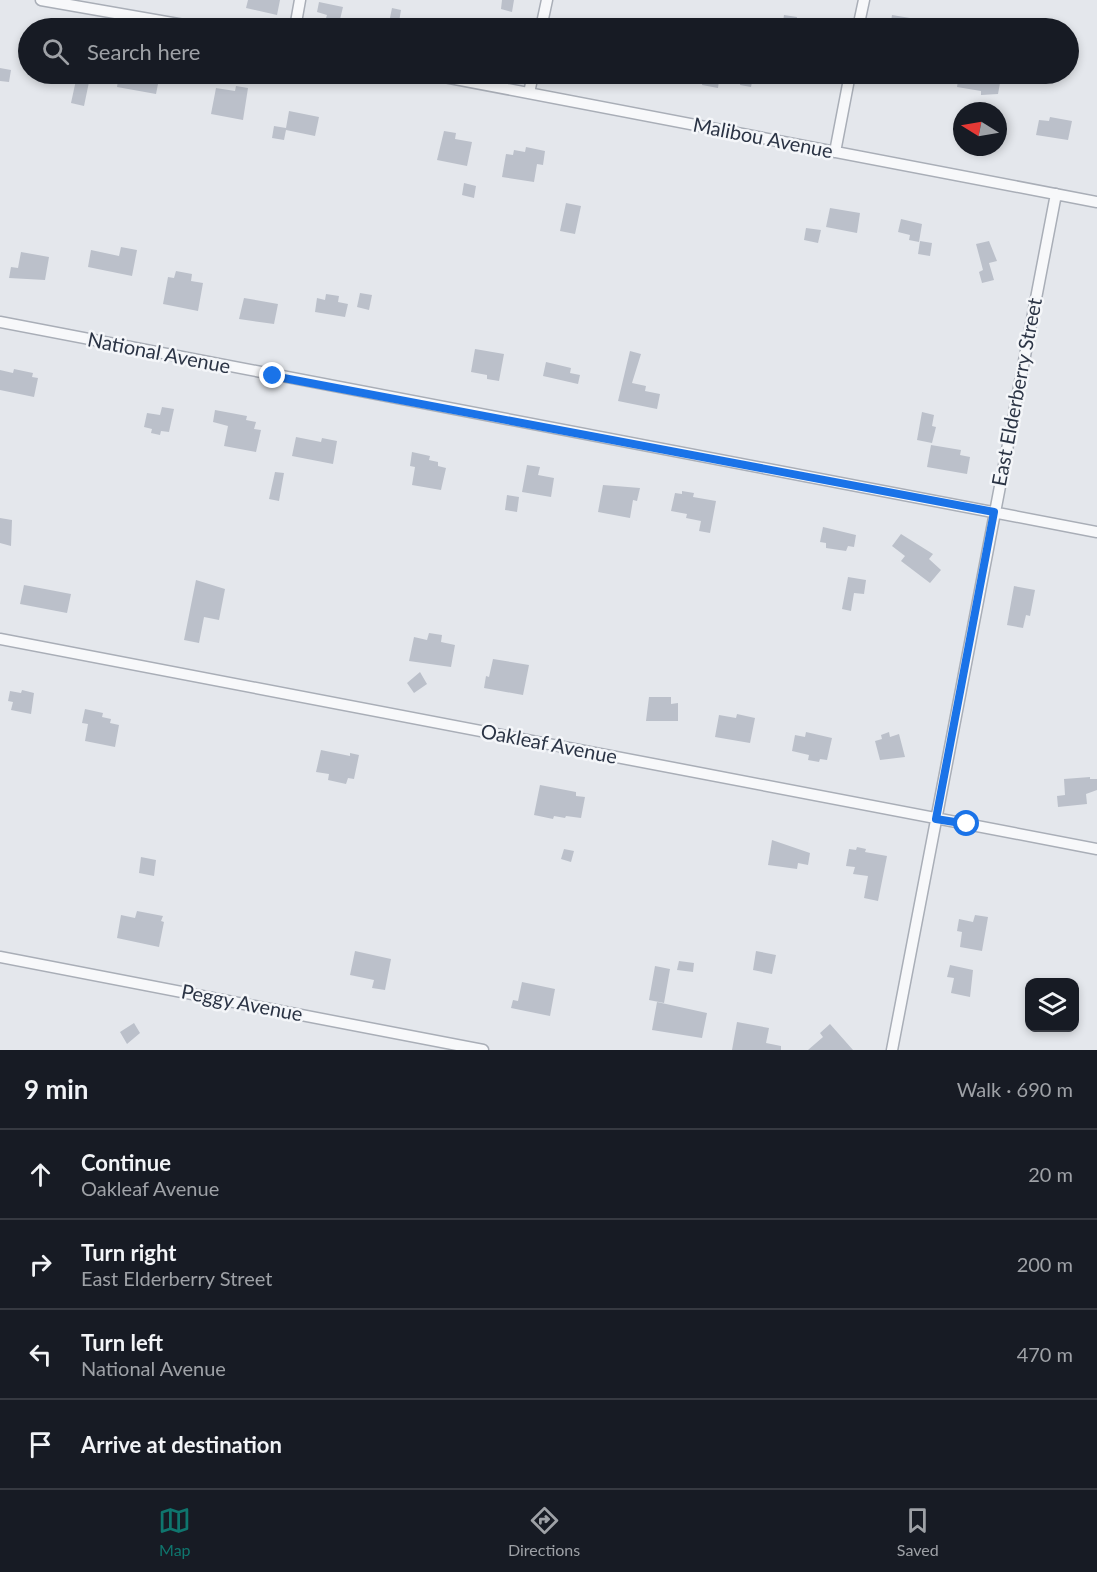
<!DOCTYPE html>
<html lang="en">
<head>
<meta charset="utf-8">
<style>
	body { margin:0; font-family:Lato,sans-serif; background:#20242c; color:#f1f3f6 }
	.controls { position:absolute; right:18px; bottom:18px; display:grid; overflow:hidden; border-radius:12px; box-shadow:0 3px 9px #0003 }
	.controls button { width:54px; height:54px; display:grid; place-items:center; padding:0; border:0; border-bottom:2px solid #363941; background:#171b24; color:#f1f3f6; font:30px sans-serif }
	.compass { position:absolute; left:953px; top:102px; width:54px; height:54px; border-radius:50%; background:#171b24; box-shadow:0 3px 9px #0003; rotate:281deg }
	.stop { position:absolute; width:18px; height:18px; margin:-14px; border:4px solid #1a73e8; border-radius:50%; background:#fff }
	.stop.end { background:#1a73e8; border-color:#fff; box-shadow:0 2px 6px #0008 }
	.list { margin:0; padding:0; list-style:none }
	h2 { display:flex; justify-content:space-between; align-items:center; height:78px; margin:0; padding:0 24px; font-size:26px }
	h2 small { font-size:20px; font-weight:400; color:#9ea1a6 }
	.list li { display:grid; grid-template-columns:39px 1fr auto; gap:18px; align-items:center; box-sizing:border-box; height:90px; padding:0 24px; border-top:2px solid #363941 }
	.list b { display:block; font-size:22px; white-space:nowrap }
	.list p { margin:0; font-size:20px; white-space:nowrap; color:#9ea1a6 }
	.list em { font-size:20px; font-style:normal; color:#9ea1a6 }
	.icon { flex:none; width:33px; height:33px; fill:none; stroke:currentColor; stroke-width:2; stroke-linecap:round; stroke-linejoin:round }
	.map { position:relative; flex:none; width:1097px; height:1050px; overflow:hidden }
	.search { position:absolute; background:#171b24; box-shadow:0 3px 9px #0003; left:18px; right:18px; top:18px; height:66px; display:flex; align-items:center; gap:15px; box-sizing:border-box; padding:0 21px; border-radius:33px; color:#9ea1a6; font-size:22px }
	.sheet { height:438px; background:#171b24 }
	nav { display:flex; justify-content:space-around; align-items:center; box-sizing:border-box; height:84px; border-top:2px solid #363941; background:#171b24; font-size:16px; color:#9ea1a6 }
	nav a { display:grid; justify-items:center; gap:3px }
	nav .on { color:#0f766e }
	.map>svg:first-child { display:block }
</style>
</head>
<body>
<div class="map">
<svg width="1097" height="1050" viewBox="0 0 1097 1050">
	<rect width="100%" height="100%" fill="#e4e7ec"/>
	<!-- building -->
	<path fill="#bbc0ca" d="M248,0H280L277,15L246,8Z
		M502,0H514L512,12L501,9Z
		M319,2L343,7L338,28H323L327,15L317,12Z
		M392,8L401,10L398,28H388Z
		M784,15L797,17L795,28H782Z
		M892,15L922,20L921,28H890Z
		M0,68L11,70L9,82L0,81Z
		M119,74H160L156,94L117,87Z
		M704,74H720L718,88L702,85Z
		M959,74L991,76L990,81L1000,83L998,94L981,95V91L957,87Z
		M742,75L753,77L751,87L740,85Z
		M76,80L89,82L84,106L71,103Z
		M236,86L248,88L243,120L211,114L216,88L235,91Z
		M289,111L319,117L315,136L286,130L284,140L272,138L274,126L286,128Z
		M1050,117L1072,121L1068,140L1036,135L1039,120L1049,121Z
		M444,131L456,133L455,139L472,142L467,166L437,160Z
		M526,147L545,151L543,165L537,164L534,182L502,177L506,154L513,155L514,150L525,152Z
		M464,183L476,186L474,198L462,195Z
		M566,203L581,206L575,234L560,231Z
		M830,208L860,213L857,233L826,227Z
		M901,219L922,224L919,242L909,240L910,235L898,232Z
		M806,228L821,230L818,243L804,240Z
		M920,241L932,243L930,256L918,254Z
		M989,241L997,261L989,263L994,280L982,283L979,272L983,270L976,244Z
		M121,247L137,250L132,276L88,267L91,250L119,256Z
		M21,252L49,257L45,280L9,278L11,267L18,268Z
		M176,271L192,274L191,281L203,283L198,311L163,304L168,277L174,278Z
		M360,293L372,295L369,310L357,307Z
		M326,294L339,296L338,302L348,304L345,317L315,312L317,298L325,300Z
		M244,298L278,304L274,324L239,319Z
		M475,349L504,354L499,381L487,379V375L471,372Z
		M630,351L641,354L632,383L646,386L645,391L660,394L657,409L618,401Z
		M546,362L571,368L570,373L580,375L578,384L543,376Z
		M14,369L33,373L32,377L38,378L34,397L0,390V370L13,373Z
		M162,407L174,409L169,432L161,431L160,435L151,433L152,429L144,427L147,413L160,415Z
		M215,410L247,416L246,420L256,422L254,429L261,430L256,452L224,446L228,426L213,422Z
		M922,412L934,415L932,426L936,427L932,443L917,440Z
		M296,437L321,442L322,438L337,441L333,464L292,456Z
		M931,445L961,450L960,455L970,457L967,474L927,467Z
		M412,452L430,456L429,460L438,462V466L446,468L441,490L412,485L415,467L410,466Z
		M527,465L540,467L538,475L554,478L551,497L522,492Z
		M275,472L284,473L279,501L269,499Z
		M603,485L640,488L637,501L633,500L630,518L598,512Z
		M682,491L694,493L693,497L716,501L710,533L699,531L701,521L686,518L687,514L671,511L675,493L682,494Z
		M507,495L519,497L517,512L505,510Z
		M0,518L12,520L11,546L0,543Z
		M823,527L856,535L854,547L848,546L846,551L826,548V543L820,542Z
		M901,534L933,554L929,559L941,570L930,583L901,561L905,556L892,546Z
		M848,577L866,580L864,594L854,593L851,611L842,609Z
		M196,580L225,589L219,620L204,617L199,643L184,640Z
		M24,585L71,594L67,613L20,604Z
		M1014,586L1035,590L1030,616L1026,615L1023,628L1007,625Z
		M429,633L442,635L441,642L455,645L451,667L409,661L414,637L427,640Z
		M493,659L529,665L523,695L484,688L486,676L489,677Z
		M420,672L427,684L414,693L407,683Z
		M22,690L34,693L31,714L11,710L13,702L8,701L10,691L21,693Z
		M649,697H671V704L678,703V721H646Z
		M85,709L103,713L102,717L111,719L110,723L119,725L115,747L85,741L88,724L82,723Z
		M737,714L755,718L750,743L715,737L719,715L736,718Z
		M806,732L832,738L827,760L820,759L819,762L808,760L809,755L792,751L795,735L805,737Z
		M889,732L890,737L899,734L905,757L880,760L875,741L882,739L881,735Z
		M321,750L350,756V753L359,755L354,779L348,778L346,784L328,780L329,774L316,772Z
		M1090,777V779H1097V790L1086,794L1087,804L1058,807L1057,796L1065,795L1064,779Z
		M540,785L576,792V796L585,797L581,818L566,816L565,818L554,816L553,819L534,815Z
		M772,840L810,853L808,865L798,863L797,869L768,865Z
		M857,847L866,849L865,852L887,856L878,901L864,898L868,876L853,874L855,867L846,866L849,849L856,850Z
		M564,849L574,851L571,862L561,859Z
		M141,857L156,860L154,876L139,873Z
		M137,911L163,916L161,921L164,922L159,947L117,938L121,915L135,918Z
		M975,915L988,917L982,951L960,947L962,932L957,931L959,919L973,922Z
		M355,951L391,959L385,990L372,988L374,980L350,975Z
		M756,951L776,955L772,974L753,970Z
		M679,961L694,963L693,972L677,970Z
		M950,965L973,970L970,997L951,993L954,978L947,977Z
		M655,966L670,969L664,1003L649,1000Z
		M522,982L555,989L550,1016L511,1008L513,1000L518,1001Z
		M657,1002L707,1013L702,1038L652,1030Z
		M737,1022L769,1028L766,1043L781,1046V1050H732Z
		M134,1023L140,1033L127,1044L120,1032Z
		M830,1024L853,1050H808L823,1037L820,1033Z"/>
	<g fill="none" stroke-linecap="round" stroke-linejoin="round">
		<!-- minor casing -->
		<g stroke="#a9aeb7" stroke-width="13">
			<path id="minor" d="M41,0L201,28
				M295,28L300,0
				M541,28L547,0
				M858,28L864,0
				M429,74L1097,202
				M529,93L533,74
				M835,152L850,74
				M0,322L1097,532
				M0,639L1097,849
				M0,957L483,1050
				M892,1050L1056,194"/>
		</g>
		<!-- minor -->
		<use href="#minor" stroke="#f7f8fa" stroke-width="10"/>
	</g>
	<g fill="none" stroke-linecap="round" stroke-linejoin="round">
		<!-- route -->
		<path stroke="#1a73e8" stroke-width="8" d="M273,376L994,512L936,819L967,824"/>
	</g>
	<g text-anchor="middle" stroke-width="5" stroke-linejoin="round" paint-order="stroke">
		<!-- street labels -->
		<g font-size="20" fill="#2b3445" stroke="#f4f6f9">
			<text transform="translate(763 138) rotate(11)" y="7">Malibou Avenue</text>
			<text transform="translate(159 353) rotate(11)" y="7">National Avenue</text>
			<text transform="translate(1017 392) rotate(-79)" y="7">East Elderberry Street</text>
			<text transform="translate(549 744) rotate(11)" y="7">Oakleaf Avenue</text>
			<text transform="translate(242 1003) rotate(11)" y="7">Peggy Avenue</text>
		</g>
	</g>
</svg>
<div class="controls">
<button><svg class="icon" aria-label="layers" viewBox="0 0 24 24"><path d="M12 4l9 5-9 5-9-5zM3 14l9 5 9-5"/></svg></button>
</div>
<svg class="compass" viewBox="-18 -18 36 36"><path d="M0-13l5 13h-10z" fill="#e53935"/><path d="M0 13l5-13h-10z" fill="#9ea1a6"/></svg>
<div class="stop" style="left:967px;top:824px"></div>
<div class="stop end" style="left:273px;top:376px"></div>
<div class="search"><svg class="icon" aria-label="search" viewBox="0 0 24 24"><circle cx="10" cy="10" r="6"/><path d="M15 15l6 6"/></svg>Search here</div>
</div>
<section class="sheet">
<h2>9 min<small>Walk · 690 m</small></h2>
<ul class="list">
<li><svg class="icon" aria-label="ahead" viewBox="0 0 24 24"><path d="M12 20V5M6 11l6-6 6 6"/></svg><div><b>Continue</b><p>Oakleaf Avenue</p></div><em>20 m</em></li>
<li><svg class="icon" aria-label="right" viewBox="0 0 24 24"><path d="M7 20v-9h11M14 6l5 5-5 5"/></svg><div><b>Turn right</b><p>East Elderberry Street</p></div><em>200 m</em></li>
<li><svg class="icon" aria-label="left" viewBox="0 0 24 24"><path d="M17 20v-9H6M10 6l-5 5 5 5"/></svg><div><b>Turn left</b><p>National Avenue</p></div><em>470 m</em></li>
<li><svg class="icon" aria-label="arrive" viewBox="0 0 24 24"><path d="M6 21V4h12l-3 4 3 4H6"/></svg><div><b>Arrive at destination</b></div></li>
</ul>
</section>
<nav>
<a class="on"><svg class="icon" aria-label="map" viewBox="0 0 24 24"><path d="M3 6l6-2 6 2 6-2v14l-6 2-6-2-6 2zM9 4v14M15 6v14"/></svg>Map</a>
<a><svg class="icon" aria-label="directions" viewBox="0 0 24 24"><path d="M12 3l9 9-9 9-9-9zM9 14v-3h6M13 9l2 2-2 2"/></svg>Directions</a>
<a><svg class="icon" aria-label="saved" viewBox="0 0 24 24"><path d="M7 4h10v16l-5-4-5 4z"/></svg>Saved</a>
</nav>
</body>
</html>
